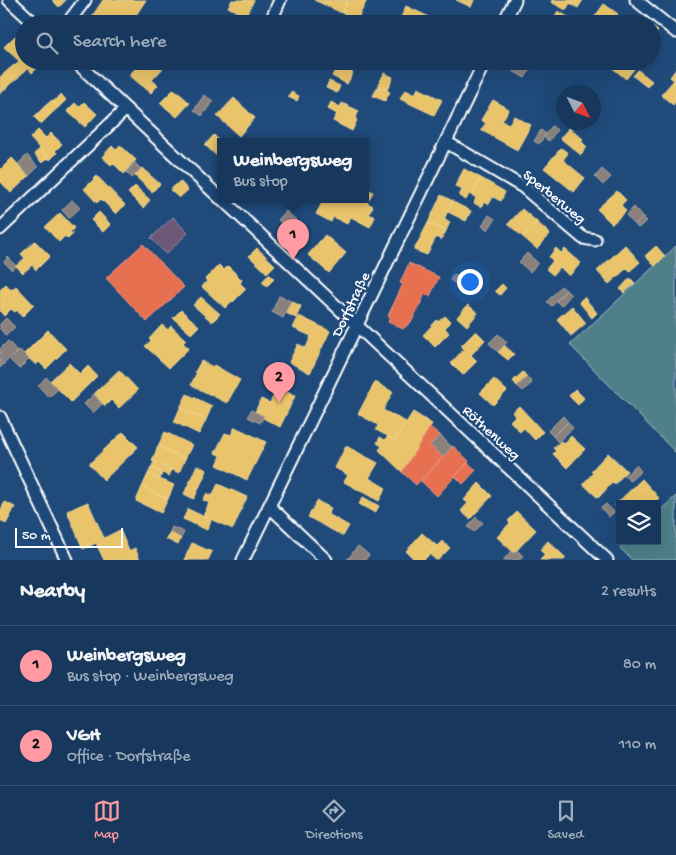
<!DOCTYPE html>
<html lang="en">
<head>
<meta charset="utf-8">
<style>
	body { margin:0; font-family:"Gochi Hand",sans-serif; background:#244365; color:#f1f3f6 }
	.controls { position:absolute; right:15px; bottom:15px; display:grid; overflow:hidden; border-radius:0px; box-shadow:0 5px 20px #0002 }
	.controls button { width:45px; height:45px; display:grid; place-items:center; padding:0; border:0; border-bottom:1px solid #365272; background:#17385c; color:#f1f3f6; font:25px sans-serif }
	.compass { position:absolute; left:556px; top:85px; width:45px; height:45px; border-radius:50%; background:#17385c; box-shadow:0 5px 20px #0002; rotate:132deg }
	.scale { position:absolute; left:15px; bottom:12px; width:108px; box-sizing:border-box; padding-left:5px; border:2px solid #fff; border-top:0; font-size:14px; line-height:18px; white-space:nowrap; color:#fff; -webkit-text-stroke:4px #1f4a7a; paint-order:stroke }
	.you { position:absolute; left:469px; top:281px; width:18px; height:18px; margin:-12px; border:4px solid #fff; border-radius:50%; background:#1a73e8; box-shadow:0 0 0 8px #1a73e833 }
	.badge { display:grid; place-items:center; width:32px; height:32px; border-radius:50%; background:#ff9aa2; color:#111; font-size:16px; font-weight:700 }
	.pin { position:absolute; translate:-50% -41px; filter:drop-shadow(0 1px 2px #0008) }
	.pin::after { content:''; position:absolute; top:26px; width:18px; height:15px; background:inherit; clip-path:polygon(0 0,100% 0,50% 100%) }
	.popup { position:absolute; left:217px; top:138px; width:152px; height:65px; box-sizing:border-box; display:grid; place-content:center; border-radius:0px; background:#17385c; filter:drop-shadow(0 1px 4px #0005); font-size:16px; white-space:nowrap; color:#9eacbb }
	.popup b { font-size:19px; color:#f1f3f6 }
	.popup::after { content:''; position:absolute; left:50%; top:100%; margin-left:-10px; border:10px solid transparent; border-top-color:#17385c }
	.list { margin:0; padding:0; list-style:none }
	h2 { display:flex; justify-content:space-between; align-items:center; height:65px; margin:0; padding:0 20px; font-size:21px }
	h2 small { font-size:16px; font-weight:400; color:#9eacbb }
	.list li { display:grid; grid-template-columns:32px 1fr auto; gap:15px; align-items:center; box-sizing:border-box; height:80px; padding:0 20px; border-top:1px solid #365272 }
	.list b { display:block; font-size:19px; white-space:nowrap }
	.list p { margin:0; font-size:16px; white-space:nowrap; color:#9eacbb }
	.list em { font-size:16px; font-style:normal; color:#9eacbb }
	.icon { flex:none; width:28px; height:28px; fill:none; stroke:currentColor; stroke-width:2; stroke-linecap:round; stroke-linejoin:round }
	.map { position:relative; flex:none; width:676px; height:560px; overflow:hidden }
	.search { position:absolute; background:#17385c; box-shadow:0 5px 20px #0002; left:15px; right:15px; top:15px; height:55px; display:flex; align-items:center; gap:12px; box-sizing:border-box; padding:0 18px; border-radius:28px; color:#9eacbb; font-size:19px }
	.sheet { height:225px; background:#17385c }
	nav { display:flex; justify-content:space-around; align-items:center; box-sizing:border-box; height:70px; border-top:1px solid #365272; background:#17385c; font-size:14px; color:#9eacbb }
	nav a { display:grid; justify-items:center; gap:2px }
	nav .on { color:#ff9aa2 }
	.map>svg:first-child { display:block }
</style>
</head>
<body>
<div class="map">
<svg width="676" height="560" viewBox="0 0 676 560">
	<rect width="100%" height="100%" fill="#1f4a7a"/>
	<filter id="ink" filterUnits="userSpaceOnUse"><feTurbulence type="fractalNoise" baseFrequency=".02" numOctaves="2"/><feDisplacementMap in="SourceGraphic" scale="10" xChannelSelector="R" yChannelSelector="G"/><feConvolveMatrix kernelMatrix="1 2 1 2 8 2 1 2 1" color-interpolation-filters="sRGB"/></filter>
	<g filter="url(#ink)">
		<!-- green -->
		<path fill="#4f7f89" stroke="#a7bfc4" d="M676,246V453L570,345Z
			M676,496V560H632L620,548L627,541H657V513Z"/>
		<!-- homes -->
		<path fill="#e9c46a" stroke="#f0d697" d="M52,0H66L59,7Z
			M103,0H146L136,15L134,13L126,24H100L91,18Z
			M232,0H254L246,16L228,7Z
			M314,0H329L327,6Z
			M329,0H348L342,13L327,6Z
			M348,0H367L357,20L342,13Z
			M456,0H474L471,7Z
			M552,0H573L571,4L570,3L566,10L551,2Z
			M573,0H583L578,8L571,4Z
			M604,4L618,14L615,17L618,19L614,24H600L593,19Z
			M406,6L427,16L425,21L426,22L425,24H398Z
			M558,11L580,24H561L556,21L553,19Z
			M652,27L658,31L654,36L652,35Z
			M15,36L24,44V61H35L22,74L0,94V77L14,65L15,66L19,61L4,47Z
			M35,61L44,62L32,73L28,68Z
			M143,61L151,69L158,61H162L166,65L152,80L158,85L151,93L129,75Z
			M324,61H338L335,67Z
			M611,61H638L632,68L634,69L626,79L609,65Z
			M338,65L353,73L347,84L332,76Z
			M676,69V82L670,77Z
			M638,70L652,81L647,87L633,76Z
			M384,73L393,77L387,90L378,86Z
			M674,80L676,82V101L673,105L661,95Z
			M329,81L340,86L337,93L326,88Z
			M378,86L390,92L385,101L373,96Z
			M418,88L442,100L434,115L400,99L405,90L415,94Z
			M174,89L190,103L177,117L160,103Z
			M291,92L299,96L297,101L288,97Z
			M61,94L66,100L59,107L53,102Z
			M234,98L255,118L239,136L217,116Z
			M52,100L59,107L51,114L44,107Z
			M493,100L509,109L502,121L509,124L514,116L531,125L517,150L481,130L486,123L481,120Z
			M84,102L97,114L85,127L67,111L75,103L79,107Z
			M331,102L340,107L342,103L359,111L355,119L357,120L352,131L333,121L337,114L328,109Z
			M44,107L51,114L41,124L34,117Z
			M569,128L583,139L581,141L587,147L581,155L560,138Z
			M38,130L46,138L51,133L62,144L55,151L57,153L50,160L30,138Z
			M214,135L220,142V159L205,145Z
			M120,145L136,160L124,174L113,163L111,165L102,157L112,146L116,150Z
			M561,148L568,153L563,160L585,178L574,192L544,168Z
			M40,149L48,157L42,163L34,154Z
			M12,158L29,176L11,193L0,181V170Z
			M142,168L160,184L152,192L135,176Z
			M464,169L481,178L472,195L469,194L466,200L459,196L462,190L455,186Z
			M97,176L125,205L116,214L101,199L97,203L84,189Z
			M481,178L505,192L501,201L493,197L489,204L484,202L481,207L474,203L476,198L472,195Z
			M180,181L188,190L179,198L170,190Z
			M135,186L150,200L143,208L128,193Z
			M366,188L373,192L367,203L373,206L369,214L375,217L370,227L351,217L347,224L333,217L331,222L316,214L324,199H347L352,201L354,199H366Z
			M617,191L626,200L621,205L626,211L612,224L597,209Z
			M441,195L453,201L444,219L450,222L446,231L428,223Z
			M453,202L471,211L466,221L448,212Z
			M522,209L537,222L523,237L508,224Z
			M99,212L111,225L103,232L91,220Z
			M60,213L74,228L70,232L73,234L68,239L65,236L59,242L45,227Z
			M537,222L550,234L537,249L523,237Z
			M428,223L446,231L441,240L436,237L427,255L414,250Z
			M325,235L346,253L329,273L308,255Z
			M35,241L50,256L36,270L32,265L23,273L16,266L25,258L21,254Z
			M625,245L640,262L630,271L627,268L609,284L597,271Z
			M656,246L665,256L655,266L645,256Z
			M257,248L275,265L267,273L249,256Z
			M556,248L561,253L565,249L581,263L569,276L560,267L553,275L546,269L553,261L549,257Z
			M219,265L224,270L228,266L242,280L240,283L246,289L233,302L232,301L225,308L202,287L207,281L205,279Z
			M269,274L274,279L267,286L262,282Z
			M630,278L635,283L624,293L620,289Z
			M6,284L11,290L16,286L34,305L22,317L17,310L15,312L11,309L4,316L0,311V290Z
			M502,284L506,288L500,295L495,291Z
			M201,297L220,314L212,322L193,305Z
			M584,297L597,313L592,318L579,302Z
			M291,301L301,306L296,318L286,313Z
			M468,305L478,313L467,326L457,317Z
			M572,306L586,323L571,336L557,319Z
			M181,310L199,326L191,334L173,318Z
			M299,316L330,331L310,373L289,362L298,344L306,348L311,336L293,328Z
			M445,316L451,322L445,328L449,333L435,347L423,335L437,320L438,322Z
			M162,325L168,330L171,326L186,340L183,343L189,348L169,368L145,346L151,341L149,339Z
			M48,330L66,349L46,369L39,362L36,365L24,354Z
			M476,331L485,340L471,355L477,361L463,375L451,363L464,349L461,346Z
			M504,345L514,354L508,360L498,352Z
			M201,361L213,367L214,365L240,380L227,403L191,385L197,372H195Z
			M69,363L80,374L88,366L97,376L71,402L50,381Z
			M119,370L138,390L119,408L111,400L105,406L94,394Z
			M523,372L527,377L517,386L513,381Z
			M494,379L507,391L493,405L480,393Z
			M281,380L288,383L285,391L295,396L280,427L263,418L264,416L255,412L261,399L270,403Z
			M375,382L393,392L383,410L406,422L395,440L376,430L378,425L358,414Z
			M575,389L584,398L578,405L569,396Z
			M187,394L212,406L206,420L180,408Z
			M519,406L543,432L535,440L524,428L520,432L510,421L515,416L512,412Z
			M180,408L206,420L199,434L174,422Z
			M413,412L432,424L402,472L379,450L382,446L377,443L380,437L385,440L388,436L395,440Z
			M235,427L266,442L247,480L217,465L221,456L215,453L225,433L231,435Z
			M123,432L138,447L104,480L89,464Z
			M165,432L192,445L185,459L158,446Z
			M571,436L585,449L567,468L553,454L556,451L553,448L561,441L564,444Z
			M158,446L185,459L179,473L152,461Z
			M346,446L378,463L369,478L386,488L379,501L344,482L348,475L335,468Z
			M608,453L627,471L615,484L613,482L598,498L583,484L593,473L591,471Z
			M154,462L172,470L169,476L151,468Z
			M197,465L207,470L194,499L184,494Z
			M151,468L162,473L160,479L148,474Z
			M148,474L174,485L168,499L142,487Z
			M642,479L659,498L653,504H620V510L615,505Z
			M479,483L492,496L470,519L461,511L468,503L464,500Z
			M218,484L247,497L233,529L203,516L209,503L203,500L207,493L212,496Z
			M142,487L168,499L161,513L136,501Z
			M363,497L379,506L375,513L359,504Z
			M317,501L331,508L328,514L349,526L343,536L308,517Z
			M5,502L15,507L6,524L0,520V511Z
			M88,502L104,538L120,530L129,551L135,548L140,560H104L96,543L83,549L67,511Z
			M188,509L211,520L207,530L183,519Z
			M517,512L536,530L514,553L497,537L510,523L508,521Z
			M170,532L181,538L178,545L166,539Z
			M422,533L437,546L424,560H415L406,551Z
			M442,541L450,548L438,560H436L429,554Z
			M548,541L566,558L564,560H540L545,555L540,550Z
			M192,543L212,552L208,560H184Z"/>
		<!-- shops -->
		<path fill="#e76f51" stroke="#ee9a85" d="M143,244L184,287L147,322L106,278Z
			M409,263L439,277L430,296L425,294L412,321L403,329L388,322L390,318L388,316L403,284L400,283Z
			M430,427L440,435L430,445L443,457L416,485L402,472Z
			M453,446L469,461L437,496L421,481Z
			M468,463L476,470L463,484L455,476Z"/>
		<!-- offices -->
		<path fill="#6d597a" stroke="#998ba2" d="M173,217L188,233L166,254L151,238Z"/>
		<!-- industry -->
		<path fill="#8a817c" stroke="#ada7a3" d="M235,11L246,16L247,15L249,16L245,24H236L231,19Z
			M516,61H527L533,64L525,78L511,70Z
			M204,95L213,101L202,116L194,110Z
			M552,126L557,130L549,141L543,137Z
			M541,130L546,134L539,144L534,141Z
			M27,155L38,167L29,176L18,164Z
			M134,162L141,169L132,178L126,172Z
			M602,169L611,177L603,185L595,177Z
			M72,200L80,208L69,218L62,210Z
			M634,207L643,217L635,225L626,215Z
			M286,211L296,220L287,229L278,220Z
			M489,215L495,219L488,230L482,226Z
			M643,217L647,221L638,228L635,225Z
			M527,253L538,263L530,272L519,262Z
			M8,257L16,266L12,270L4,262Z
			M454,274L464,281L460,287L450,280Z
			M561,286L566,290L552,306L547,302Z
			M566,290L571,295L561,306L556,301Z
			M279,296L291,301L283,318L272,312Z
			M6,318L15,327L6,336L0,329V324Z
			M498,334L507,342L498,352L489,343Z
			M8,341L17,351L0,368V349Z
			M20,350L29,359L19,369L10,360Z
			M46,377L58,389L49,397L38,386Z
			M527,377L532,383L523,391L517,386Z
			M94,394L102,404L93,413L84,404Z
			M251,410L264,416L260,423L248,417Z
			M563,416L568,422L553,436L548,431Z
			M568,422L573,428L558,442L553,436Z
			M440,435L452,447L443,457L430,445Z
			M636,465L641,471L630,481L625,476Z
			M606,504L614,512L609,517L601,508Z
			M476,517L483,523L474,532L468,527Z
			M172,527L184,532L181,538L170,532Z
			M358,546L369,555L365,560H347Z
			M517,550L523,556L519,560H503L512,551L514,553Z"/>
		<g fill="none" stroke-linecap="round" stroke-linejoin="round">
			<!-- street casing -->
			<g stroke="#fff" stroke-width="15">
				<path id="street" d="M9,0L35,24
					M636,0L676,32
					M270,23L280,0
					M67,24L85,0
					M503,24L515,0
					M75,61L220,198
					M446,142L523,187L583,238L595,240
					M222,199L607,560
					M0,229L126,109
					M0,417L67,560
					M269,506L326,560
					M243,560L485,61"/>
			</g>
			<!-- street -->
			<use href="#street" stroke="#1f4a7a" stroke-width="11"/>
		</g>
	</g>
	<g text-anchor="middle" stroke-width="5" stroke-linejoin="round" paint-order="stroke">
		<!-- street labels -->
		<g font-size="15" fill="#fff" stroke="#1f4a7a">
			<text transform="translate(555 196) rotate(39)" y="5">Sperberweg</text>
			<text transform="translate(350 304) rotate(-64)" y="5">Dorfstraße</text>
			<text transform="translate(492 432) rotate(43)" y="5">Röthenweg</text>
		</g>
	</g>
</svg>
<div class="controls">
<button><svg class="icon" aria-label="layers" viewBox="0 0 24 24"><path d="M12 4l9 5-9 5-9-5zM3 14l9 5 9-5"/></svg></button>
</div>
<svg class="compass" viewBox="-18 -18 36 36"><path d="M0-13l5 13h-10z" fill="#e53935"/><path d="M0 13l5-13h-10z" fill="#9eacbb"/></svg>
<div class="scale">50 m</div>
<div class="you"></div>
<div class="pin badge" style="left:293px;top:260px">1</div>
<div class="popup"><b>Weinbergsweg</b>Bus stop</div>
<div class="pin badge" style="left:279px;top:403px">2</div>
<div class="search"><svg class="icon" aria-label="search" viewBox="0 0 24 24"><circle cx="10" cy="10" r="6"/><path d="M15 15l6 6"/></svg>Search here</div>
</div>
<section class="sheet">
<h2>Nearby<small>2 results</small></h2>
<ul class="list">
<li><span class="badge">1</span><div><b>Weinbergsweg</b><p>Bus stop · Weinbergsweg</p></div><em>80 m</em></li>
<li><span class="badge">2</span><div><b>VGH</b><p>Office · Dorfstraße</p></div><em>110 m</em></li>
</ul>
</section>
<nav>
<a class="on"><svg class="icon" aria-label="map" viewBox="0 0 24 24"><path d="M3 6l6-2 6 2 6-2v14l-6 2-6-2-6 2zM9 4v14M15 6v14"/></svg>Map</a>
<a><svg class="icon" aria-label="directions" viewBox="0 0 24 24"><path d="M12 3l9 9-9 9-9-9zM9 14v-3h6M13 9l2 2-2 2"/></svg>Directions</a>
<a><svg class="icon" aria-label="saved" viewBox="0 0 24 24"><path d="M7 4h10v16l-5-4-5 4z"/></svg>Saved</a>
</nav>
</body>
</html>
